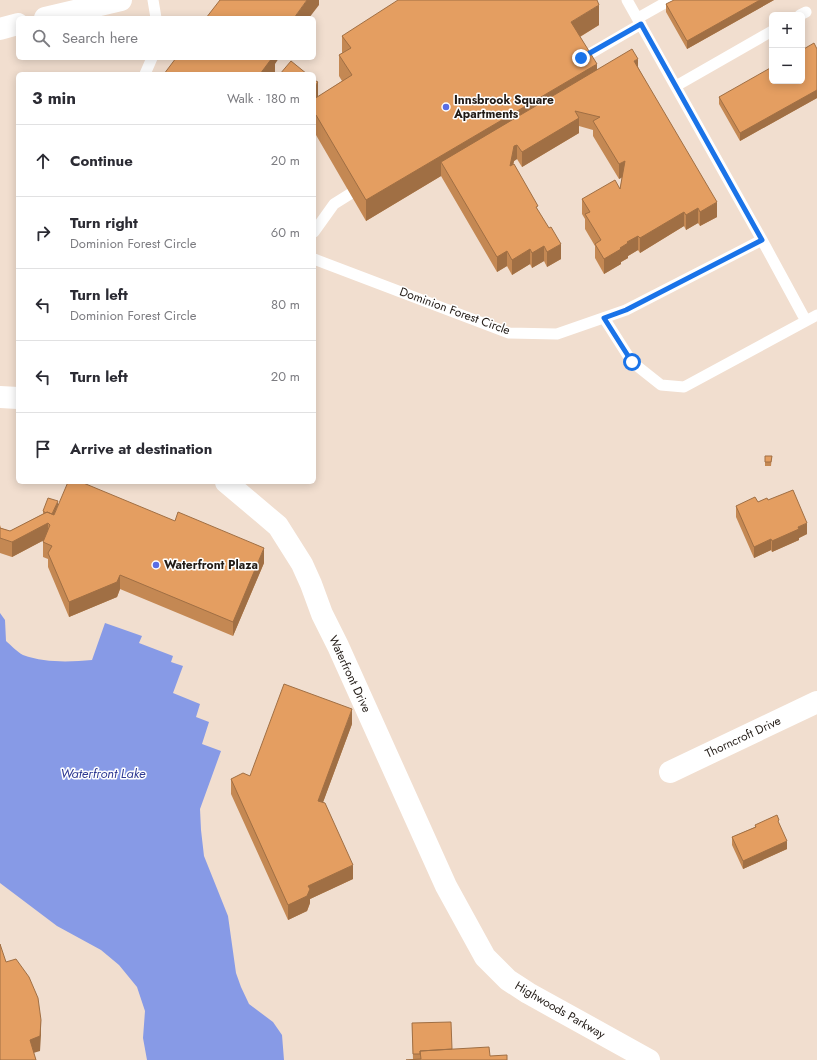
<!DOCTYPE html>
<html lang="en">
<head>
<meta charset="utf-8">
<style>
	body { margin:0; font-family:Jost,sans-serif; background:#f2f2f3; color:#2b2b33 }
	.controls { position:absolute; right:12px; top:12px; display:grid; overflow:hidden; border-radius:6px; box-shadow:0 2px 10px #0003 }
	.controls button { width:36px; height:36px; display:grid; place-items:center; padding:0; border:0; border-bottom:1px solid #e1e1e2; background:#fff; color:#2b2b33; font:20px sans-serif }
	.stop { position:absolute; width:12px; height:12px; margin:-9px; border:3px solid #1a73e8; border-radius:50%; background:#fff }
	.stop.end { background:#1a73e8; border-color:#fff; box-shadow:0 1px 4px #0008 }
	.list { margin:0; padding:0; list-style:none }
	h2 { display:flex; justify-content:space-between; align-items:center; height:52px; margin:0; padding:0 16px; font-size:17px }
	h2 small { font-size:13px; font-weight:400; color:#7c7c81 }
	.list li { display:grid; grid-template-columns:26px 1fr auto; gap:12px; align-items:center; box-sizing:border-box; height:72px; padding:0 16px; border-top:1px solid #e1e1e2 }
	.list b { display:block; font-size:15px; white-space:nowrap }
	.list p { margin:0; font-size:13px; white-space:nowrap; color:#7c7c81 }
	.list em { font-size:13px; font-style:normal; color:#7c7c81 }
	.icon { flex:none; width:22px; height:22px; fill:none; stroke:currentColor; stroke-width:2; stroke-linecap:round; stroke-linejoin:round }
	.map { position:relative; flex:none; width:817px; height:1060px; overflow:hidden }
	.search { position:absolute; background:#fff; box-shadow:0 2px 10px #0003; left:16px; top:16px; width:300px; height:44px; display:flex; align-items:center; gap:10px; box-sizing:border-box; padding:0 14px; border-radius:6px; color:#7c7c81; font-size:15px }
	.panel { position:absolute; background:#fff; box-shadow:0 2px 10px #0003; left:16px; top:72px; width:300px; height:412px; border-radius:6px }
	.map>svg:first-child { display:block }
</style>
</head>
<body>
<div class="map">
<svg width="817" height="1060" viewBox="0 0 817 1060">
	<rect width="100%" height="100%" fill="#f1decf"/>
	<!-- water -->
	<path fill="#879ae6" d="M0,613L5,620L6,641C11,645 17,652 23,655C45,663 70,662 92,660L105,623L142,636L139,643L173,656L171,662L183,666L173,693L200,704L196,717L209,722L202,744L221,751L200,809L201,830L204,856L228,916L236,973L241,987L249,1004L273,1022L282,1035L284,1060H147L143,1038L145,1011L137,987L119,965L101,950L57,926L0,883Z"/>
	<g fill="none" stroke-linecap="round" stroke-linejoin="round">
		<!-- lane -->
		<path stroke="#fff" stroke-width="11" d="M153,0L156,18
			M800,15L806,12
			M638,18L670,0
			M581,59L641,24
			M145,74L152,58
			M676,86L772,31
			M314,232L334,204L350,194
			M762,240L806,321
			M314,259L509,333L557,334L626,310L762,240L627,0
			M604,318L632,362L661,385L684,387L817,315"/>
		<!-- street -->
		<path stroke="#fff" stroke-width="22" d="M0,397L18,398
			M226,482L278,526L302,564L311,584L322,614L338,646L446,886L485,957L508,980L528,993L649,1060
			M670,772L817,702"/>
		<!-- secondary -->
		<path stroke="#fff" stroke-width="22" d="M45,18L121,0
			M0,29L18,24"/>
	</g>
	<!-- wall -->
	<path fill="#c48853" d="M774,0L687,49L666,12V4Z
		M599,25L580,37L597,70L638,67L717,217L700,226L698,223L686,230L684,226L640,253L638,250L628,256V258L621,262V264L604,274L595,258V246L585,229V219L582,214V199L620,189L622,177L619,179L593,136V130L579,126V133L522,167L517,159L514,161L513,164L538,211L561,259L547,267L544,261L532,268L530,264L512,275L507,266L497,272L441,176L366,221L316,135L314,134V80L318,97L342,81L339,76V55L342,53V36Z
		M817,49V98L740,141L719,104V97Z
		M765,456H772L771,466H765Z
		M768,500L807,534L799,538V540L772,552L771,550L754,558L736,517V506Z
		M58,505L54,515L264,563L233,636L120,589L117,597L69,617L48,567V559L43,557V542L44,540L12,557L0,553V525L1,528L10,531L43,514V511Z
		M352,724L323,802L353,879L310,899V903L307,911L288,920L231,794V779L250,776Z
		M779,824L787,849L743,869L732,845V837L755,827V825Z
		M412,1023L452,1049L490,1056L413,1060Z"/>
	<!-- shaded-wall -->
	<path fill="#a06f44" d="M307,0H319V5L309,18H294Z
		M760,0H774L687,49V41Z
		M599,5V25L571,42V22Z
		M271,58H279L275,64V74H260Z
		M638,59V73L634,61Z
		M597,64V85L441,162V176L366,221V200Z
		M318,82V103L314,107V87Z
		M817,90V98L740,141V133Z
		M579,118V133L522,167V152Z
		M517,145V159L514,161L510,181V166L514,146Z
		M625,161V176L619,179V164Z
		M717,202V217L700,226V212Z
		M698,208V223L686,230V215Z
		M684,212V226L640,253V238Z
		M638,236V250L628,256V258L621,262V264L604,274V259L627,242Z
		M561,244V259L547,267V252Z
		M544,246V261L532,268V253Z
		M530,249V264L512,275V260Z
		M507,251V266L497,272V257Z
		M58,501V505L52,519V515Z
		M48,523V538L12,557V542Z
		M807,523V534L799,538V540L772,552V541L798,527Z
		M771,539V550L754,558V547Z
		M264,548V563L233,636V622Z
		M120,575V589L117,597L69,617V602Z
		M352,709V724L318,816V801Z
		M787,841V849L743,869V861Z
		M353,865V879L310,899V903L307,911L288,920V905L308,886Z
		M41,1020V1035L40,1051L30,1054V1040Z"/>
	<!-- building -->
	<path fill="#e49e61" stroke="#a06f44" d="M220,0H307L294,18H206Z
		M398,0H597L599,5L571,22L597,64L366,200L316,115L314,113V99L352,75L339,55L351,48L342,36Z
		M674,0H760L687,41L666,4Z
		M814,43L817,49V90L740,133L719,97L772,67V81H802V50Z
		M632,49L638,59L634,61L717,202L700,212L698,208L686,215L684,212L640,238L638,236L627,242L628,243L620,248L621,249L604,259L595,244L601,240L585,214L590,212L582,199L615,180L620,189L625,161L619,164L593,121L600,117L575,111L579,118L522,152L517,145L514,146L510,166L514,164L538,206L536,207L549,228L551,227L561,244L547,252L544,246L532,253L530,249L512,260L507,251L497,257L441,162Z
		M176,58H272L260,74H164Z
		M291,61L307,74H280Z
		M314,80L318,82L314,87Z
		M765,456H772L771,462H765Z
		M68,482H81L175,521L178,512L264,548L233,622L120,575L117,582L69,602L48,553L52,546L43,542L50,525L48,523L12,542L0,538V528L10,531L47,512L54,515Z
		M793,490L807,523L798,527L799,529L772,541L771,539L754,547L736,506L755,497L758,502L767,498L768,500Z
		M48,498L58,501L52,514L47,512L46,513L43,511Z
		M284,684L352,709L318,801L325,803L353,865L308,886L310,889L307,896L288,905L231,779L243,773L250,776Z
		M777,815L779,820L778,821L787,841L743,861L732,837L756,827L755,825Z
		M0,944L6,962L16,959L29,977L38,998L41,1020L40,1036L30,1040L36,1060H0Z
		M451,1022L452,1049L420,1051V1054H413L412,1023Z
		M489,1047L490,1056L507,1055V1060H406L421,1059L420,1051Z"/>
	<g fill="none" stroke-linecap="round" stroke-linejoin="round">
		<!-- route -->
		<path stroke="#1a73e8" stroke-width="5" d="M581,58L641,24L762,240L626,310L604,318L632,362"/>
	</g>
	<!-- markers -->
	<g fill="#5a6ee5" stroke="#fff" stroke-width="1.5">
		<circle cx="446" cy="107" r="4"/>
		<circle cx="156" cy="565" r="4"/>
	</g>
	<g text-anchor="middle" stroke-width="3" stroke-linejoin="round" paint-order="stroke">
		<!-- poi labels -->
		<g font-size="12" font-weight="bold" fill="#221b16" stroke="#fff" text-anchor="start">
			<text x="454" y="104">Innsbrook Square<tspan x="454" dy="14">Apartments</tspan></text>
			<text x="164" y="569">Waterfront Plaza</text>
		</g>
		<!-- street labels -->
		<g font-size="12" fill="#221b16" stroke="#fff">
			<text transform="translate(455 311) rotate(20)" y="4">Dominion Forest Circle</text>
			<text transform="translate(350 674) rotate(65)" y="4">Waterfront Drive</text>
			<text transform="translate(743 737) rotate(-25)" y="4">Thorncroft Drive</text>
			<text transform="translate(560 1010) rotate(30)" y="4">Highwoods Parkway</text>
		</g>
		<!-- water labels -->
		<g font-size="13" font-style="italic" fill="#313c94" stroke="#fff">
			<text x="103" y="778">Waterfront Lake</text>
		</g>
	</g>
</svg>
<div class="controls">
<button>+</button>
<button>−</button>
</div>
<div class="stop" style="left:632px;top:362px"></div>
<div class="stop end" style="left:581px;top:58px"></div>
<div class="search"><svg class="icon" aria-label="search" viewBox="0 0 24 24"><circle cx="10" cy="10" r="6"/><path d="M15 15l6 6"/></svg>Search here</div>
<section class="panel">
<h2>3 min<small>Walk · 180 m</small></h2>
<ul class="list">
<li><svg class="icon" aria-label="ahead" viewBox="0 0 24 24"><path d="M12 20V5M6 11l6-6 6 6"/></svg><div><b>Continue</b></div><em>20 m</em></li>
<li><svg class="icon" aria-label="right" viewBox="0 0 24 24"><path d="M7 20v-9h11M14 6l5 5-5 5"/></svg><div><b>Turn right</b><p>Dominion Forest Circle</p></div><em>60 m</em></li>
<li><svg class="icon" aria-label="left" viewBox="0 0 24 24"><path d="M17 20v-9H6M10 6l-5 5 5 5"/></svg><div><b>Turn left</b><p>Dominion Forest Circle</p></div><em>80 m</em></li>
<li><svg class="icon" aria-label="left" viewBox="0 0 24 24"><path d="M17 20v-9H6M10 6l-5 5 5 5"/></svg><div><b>Turn left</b></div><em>20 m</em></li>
<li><svg class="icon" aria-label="arrive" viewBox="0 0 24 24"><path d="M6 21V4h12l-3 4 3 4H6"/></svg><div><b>Arrive at destination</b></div></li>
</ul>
</section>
</div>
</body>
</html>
